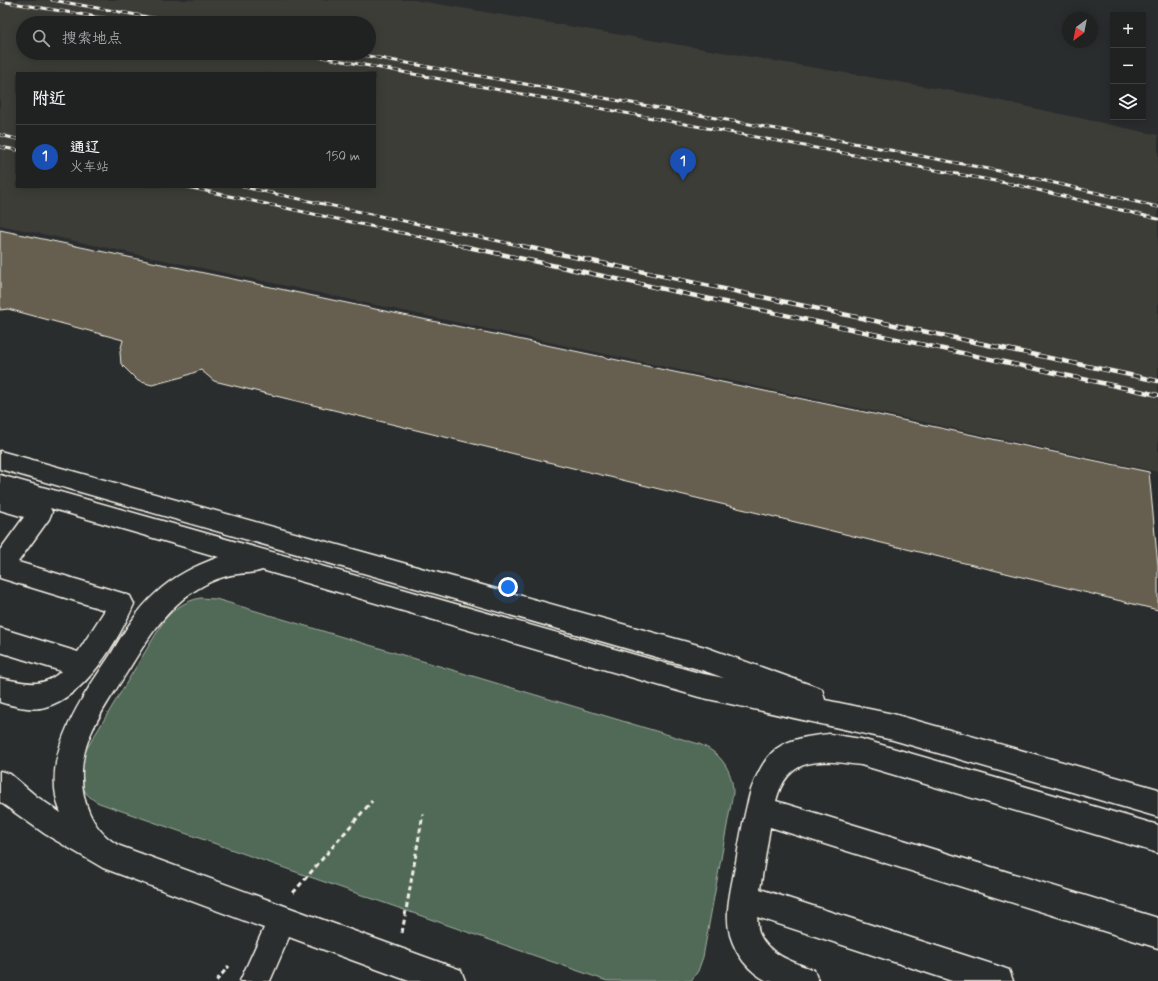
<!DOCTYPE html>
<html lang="zh">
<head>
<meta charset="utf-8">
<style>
	body { margin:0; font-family:Mynerve,"LXGW WenKai TC",sans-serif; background:#2d2f2f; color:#f1f3f6 }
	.controls { position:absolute; right:12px; top:12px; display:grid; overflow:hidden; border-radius:0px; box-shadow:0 2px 10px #0003 }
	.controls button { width:36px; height:36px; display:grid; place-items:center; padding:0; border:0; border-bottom:1px solid #3d3f40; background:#202222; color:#f1f3f6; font:20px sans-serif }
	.compass { position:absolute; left:1062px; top:12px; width:36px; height:36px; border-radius:50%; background:#202222; box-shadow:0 2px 10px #0003; rotate:212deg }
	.you { position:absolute; left:508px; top:587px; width:14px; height:14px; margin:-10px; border:3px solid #fff; border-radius:50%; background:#1a73e8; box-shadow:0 0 0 6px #1a73e833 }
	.badge { display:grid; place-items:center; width:26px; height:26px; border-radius:50%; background:#8bbbb9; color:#fff; font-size:13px; font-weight:700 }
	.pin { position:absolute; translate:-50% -33px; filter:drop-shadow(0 1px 2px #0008) }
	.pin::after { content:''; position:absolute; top:21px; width:14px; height:12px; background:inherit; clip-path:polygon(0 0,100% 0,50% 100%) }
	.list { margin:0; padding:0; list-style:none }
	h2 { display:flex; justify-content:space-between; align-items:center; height:52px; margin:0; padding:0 16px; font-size:17px }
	h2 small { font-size:13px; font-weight:400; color:#a2a4a5 }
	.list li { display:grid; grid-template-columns:26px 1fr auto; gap:12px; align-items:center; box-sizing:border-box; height:64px; padding:0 16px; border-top:1px solid #3d3f40 }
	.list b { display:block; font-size:15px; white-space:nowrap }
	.list p { margin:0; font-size:13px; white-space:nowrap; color:#a2a4a5 }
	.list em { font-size:13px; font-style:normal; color:#a2a4a5 }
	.icon { flex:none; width:22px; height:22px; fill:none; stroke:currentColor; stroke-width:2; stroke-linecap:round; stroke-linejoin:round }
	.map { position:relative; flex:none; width:1158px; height:981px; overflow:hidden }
	.search { position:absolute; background:#202222; box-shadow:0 2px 10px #0003; left:16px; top:16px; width:360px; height:44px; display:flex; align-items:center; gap:10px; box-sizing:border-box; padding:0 14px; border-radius:22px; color:#a2a4a5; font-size:15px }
	.panel { position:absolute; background:#202222; box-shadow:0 2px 10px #0003; left:16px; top:72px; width:360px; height:116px; border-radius:0px }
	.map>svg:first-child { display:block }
</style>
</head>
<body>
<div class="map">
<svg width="1158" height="981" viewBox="0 0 1158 981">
	<rect width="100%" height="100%" fill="#2a2d2e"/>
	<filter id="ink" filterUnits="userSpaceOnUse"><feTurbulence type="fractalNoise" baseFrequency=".025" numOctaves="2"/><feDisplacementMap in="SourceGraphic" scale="8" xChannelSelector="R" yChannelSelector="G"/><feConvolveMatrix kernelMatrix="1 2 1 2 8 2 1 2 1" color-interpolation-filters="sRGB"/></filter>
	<g filter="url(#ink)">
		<!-- built -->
		<path fill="#3c3c38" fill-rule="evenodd" d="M0,0H414L964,93L1158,135V472L0,225ZM23,23H369V53H23ZM17,73H375V187H17Z"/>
		<!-- green -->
		<path fill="#516a58" stroke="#a2aea0" d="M200,598L216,599L699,744C720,752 733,770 733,793L703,957L698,971L691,981H607L99,803C76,792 76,769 87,748L165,619C175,608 186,601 200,598Z"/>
		<!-- building -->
		<path fill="#665f4f" stroke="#f4f1e8" d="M0,230L1149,472L1158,566V610L214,381L201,370L182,377L152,385L138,381L121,364L120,352L123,340L8,309L0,310Z"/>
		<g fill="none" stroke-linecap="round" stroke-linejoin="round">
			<!-- minor casing -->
			<g stroke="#f4f1e8" stroke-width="3">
				<path id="minor" d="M0,451L705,647L822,689L825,700L893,714L1158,789V817L893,740L699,697L262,570C254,573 247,573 238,574C218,576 200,586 184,598C159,619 144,645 127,672C114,693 98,715 89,738C74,776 82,826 120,846L461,970L465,981H409L289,937L270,981H240L264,928L103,868L45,834L0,802V771L10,774L36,796L61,813C38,757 82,698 111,654C124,632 137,610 156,593C174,576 195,566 219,557L50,508L52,512L49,519L18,562L122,593L130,596L134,604C118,641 86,696 45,707C31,711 14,706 0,702V678C23,682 42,690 61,671L0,652V628L78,652L105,610L0,578V550L24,517L0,510V475L699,673L724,678L705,671L0,469Z
					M829,734L861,739L1158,825V853L861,765C822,760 788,754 776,801L1158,918V948L770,827L760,889L998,966L1009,970L1013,981H952L757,917C758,923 757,930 760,935C769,955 795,963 814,970L818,981H767C748,971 736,955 730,935C724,911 732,886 736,862C740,838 744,814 751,790C756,776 764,759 776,749C791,738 811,736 829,734Z"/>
			</g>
			<!-- path -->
			<path stroke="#f4f1e8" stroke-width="3" stroke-dasharray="5 3.5" stroke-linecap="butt" d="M293,893L372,801
				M402,933L423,814
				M216,981L229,966"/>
			<!-- minor -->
			<use href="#minor" fill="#2a2d2e" fill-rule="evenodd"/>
			<!-- rail-far1 casing -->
			<g stroke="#f4f1e8" stroke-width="3">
				<path id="rail-far1" d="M52,0L182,23
					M0,1L134,23
					M299,53L1017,185L1158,219
					M351,53L822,137L1020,175L1158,207
					M0,135L17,139
					M0,147L17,150
					M187,187L468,247
					M243,187L527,247"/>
			</g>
			<!-- rail casing -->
			<g stroke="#f4f1e8" stroke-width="4.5">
				<path id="rail" d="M463,246L1158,395
					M522,246L1158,381"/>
			</g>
			<!-- rail-far1 -->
			<use href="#rail-far1" stroke="#2a2d2e" stroke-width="2" stroke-dasharray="6" stroke-linecap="butt"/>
			<!-- rail -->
			<use href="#rail" stroke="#2a2d2e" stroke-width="3" stroke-dasharray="8" stroke-linecap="butt"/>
		</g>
	</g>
</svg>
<div class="controls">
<button>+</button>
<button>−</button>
<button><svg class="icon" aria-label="layers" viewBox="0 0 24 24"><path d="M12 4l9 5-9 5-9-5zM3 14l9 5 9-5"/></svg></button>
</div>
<svg class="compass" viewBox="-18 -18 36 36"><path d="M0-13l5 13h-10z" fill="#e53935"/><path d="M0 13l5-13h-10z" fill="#a2a4a5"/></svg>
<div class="you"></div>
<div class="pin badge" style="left:683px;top:181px;background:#1a4fb4">1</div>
<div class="search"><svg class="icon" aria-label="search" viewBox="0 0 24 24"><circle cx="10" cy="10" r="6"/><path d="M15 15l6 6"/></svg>搜索地点</div>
<section class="panel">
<h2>附近<small></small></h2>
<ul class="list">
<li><span class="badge" style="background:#1a4fb4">1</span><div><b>通辽</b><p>火车站</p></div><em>150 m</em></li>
</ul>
</section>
</div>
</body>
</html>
